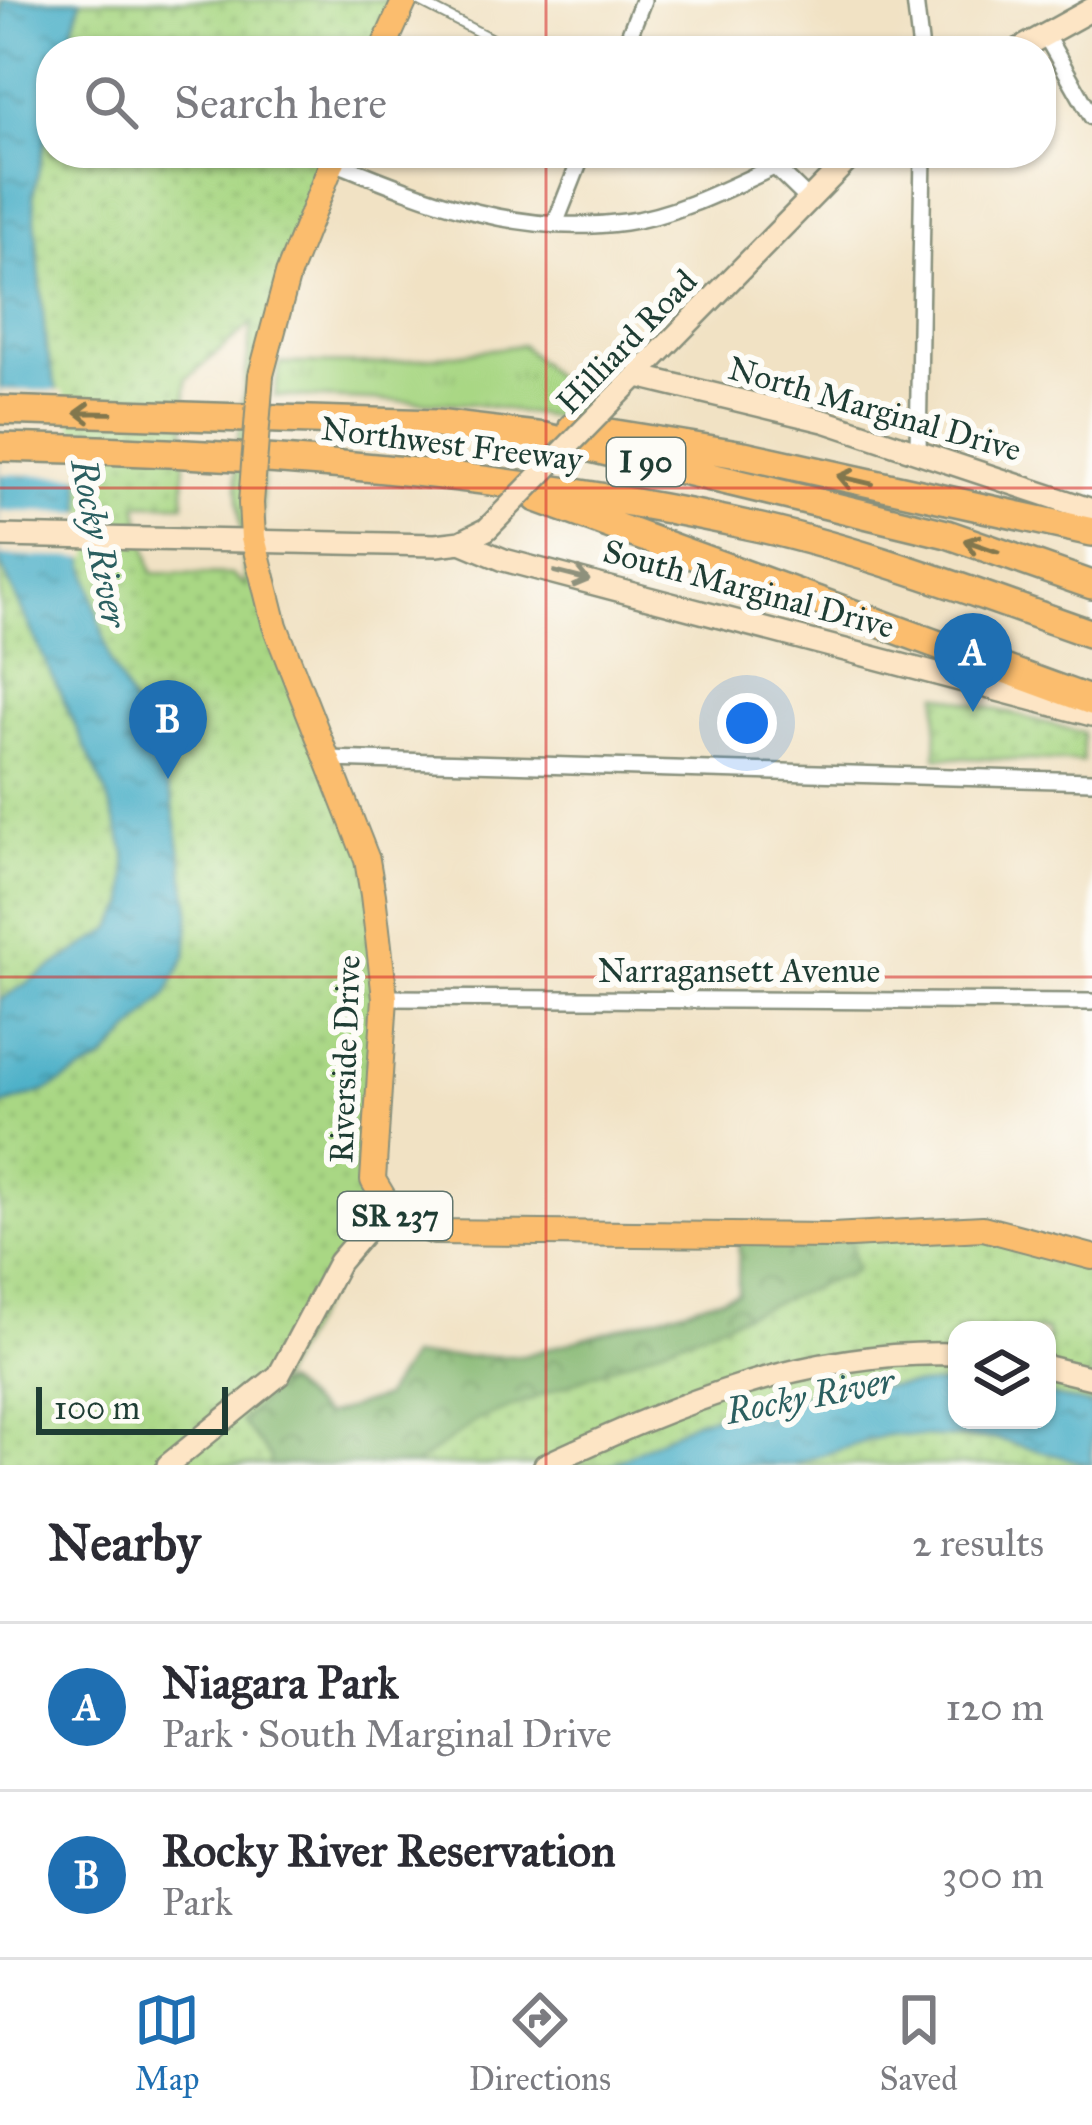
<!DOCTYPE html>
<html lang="en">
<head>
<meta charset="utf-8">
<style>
	body { margin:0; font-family:"IM FELL Great Primer",serif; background:#f7f7f7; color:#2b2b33 }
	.controls { position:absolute; right:36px; bottom:36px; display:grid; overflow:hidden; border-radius:24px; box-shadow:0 3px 9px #0004 }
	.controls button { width:108px; height:108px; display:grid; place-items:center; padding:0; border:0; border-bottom:3px solid #e1e1e2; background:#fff; color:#2b2b33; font:60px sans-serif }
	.scale { position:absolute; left:36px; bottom:30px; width:192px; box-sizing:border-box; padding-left:12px; border:6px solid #1f3d34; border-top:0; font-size:33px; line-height:42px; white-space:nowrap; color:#1f3d34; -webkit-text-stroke:9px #fdfcf7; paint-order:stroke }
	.you { position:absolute; left:747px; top:723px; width:42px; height:42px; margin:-30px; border:9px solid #fff; border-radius:50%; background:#1a73e8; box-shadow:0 0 0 18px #1a73e833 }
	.badge { display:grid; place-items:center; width:78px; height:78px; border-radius:50%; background:#1f6fb2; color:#fff; font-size:39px; font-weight:700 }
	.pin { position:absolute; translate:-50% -99px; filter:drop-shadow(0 3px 6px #0008) }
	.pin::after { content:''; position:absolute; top:63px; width:42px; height:36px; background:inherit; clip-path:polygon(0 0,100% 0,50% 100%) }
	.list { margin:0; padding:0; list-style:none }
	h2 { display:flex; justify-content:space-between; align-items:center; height:156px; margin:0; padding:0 48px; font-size:51px }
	h2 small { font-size:39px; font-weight:400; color:#7c7c81 }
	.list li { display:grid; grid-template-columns:78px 1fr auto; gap:36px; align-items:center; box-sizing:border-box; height:168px; padding:0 48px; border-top:3px solid #e1e1e2 }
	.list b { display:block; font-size:45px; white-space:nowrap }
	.list p { margin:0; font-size:39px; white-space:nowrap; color:#7c7c81 }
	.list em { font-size:39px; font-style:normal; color:#7c7c81 }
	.icon { flex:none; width:66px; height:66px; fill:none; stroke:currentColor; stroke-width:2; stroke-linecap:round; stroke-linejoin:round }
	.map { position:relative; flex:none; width:1092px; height:1465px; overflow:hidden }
	.search { position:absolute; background:#fff; box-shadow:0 3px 9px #0004; left:36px; right:36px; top:36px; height:132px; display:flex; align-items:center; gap:30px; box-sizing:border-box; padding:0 42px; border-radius:48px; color:#7c7c81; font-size:45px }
	.sheet { height:492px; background:#fff }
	nav { display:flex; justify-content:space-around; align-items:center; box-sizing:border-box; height:168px; border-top:3px solid #e1e1e2; background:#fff; font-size:33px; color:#7c7c81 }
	nav a { display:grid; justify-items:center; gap:6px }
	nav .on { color:#1f6fb2 }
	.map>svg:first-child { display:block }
</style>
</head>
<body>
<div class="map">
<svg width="1092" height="1465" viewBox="0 0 1092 1465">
	<defs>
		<pattern id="grass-tufts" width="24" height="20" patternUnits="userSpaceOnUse" patternTransform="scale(3)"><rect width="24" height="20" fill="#a9d784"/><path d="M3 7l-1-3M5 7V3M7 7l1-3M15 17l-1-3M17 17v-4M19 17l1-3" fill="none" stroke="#91b973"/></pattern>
		<pattern id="forest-crowns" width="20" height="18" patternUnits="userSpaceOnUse" patternTransform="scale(3)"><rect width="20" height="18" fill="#86b872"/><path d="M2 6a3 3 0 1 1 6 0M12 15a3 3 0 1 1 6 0" fill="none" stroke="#6d975e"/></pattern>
		<pattern id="park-dots" width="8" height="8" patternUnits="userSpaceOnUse" patternTransform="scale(3)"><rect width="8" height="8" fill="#a9d784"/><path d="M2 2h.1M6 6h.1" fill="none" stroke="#91b973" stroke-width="1.8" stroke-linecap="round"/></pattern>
		<pattern id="water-ripples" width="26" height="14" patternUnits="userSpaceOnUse" patternTransform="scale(3)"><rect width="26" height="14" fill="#48afc7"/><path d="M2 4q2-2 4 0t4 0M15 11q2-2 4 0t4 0" fill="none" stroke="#3b90a2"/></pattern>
	</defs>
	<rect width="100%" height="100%" fill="#fdfcf7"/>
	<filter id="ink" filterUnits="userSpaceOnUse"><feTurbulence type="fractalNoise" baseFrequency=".00833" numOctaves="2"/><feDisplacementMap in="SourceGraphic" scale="24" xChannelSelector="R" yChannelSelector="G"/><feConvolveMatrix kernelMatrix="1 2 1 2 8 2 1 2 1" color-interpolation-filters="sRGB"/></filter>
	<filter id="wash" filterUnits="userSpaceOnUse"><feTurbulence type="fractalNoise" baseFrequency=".004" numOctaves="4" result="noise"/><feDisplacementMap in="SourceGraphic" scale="48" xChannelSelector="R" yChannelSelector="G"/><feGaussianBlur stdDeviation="2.7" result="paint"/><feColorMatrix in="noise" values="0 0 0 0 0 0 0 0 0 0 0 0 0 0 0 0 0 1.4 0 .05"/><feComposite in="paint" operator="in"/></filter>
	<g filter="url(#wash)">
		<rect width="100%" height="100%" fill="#f1e2c4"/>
		<!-- grass -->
		<path fill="url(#grass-tufts)" stroke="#648a5c" stroke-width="3" d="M522,345L591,413L583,422L472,404L275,396L280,363L381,364Z"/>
		<!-- forest -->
		<path fill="url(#forest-crowns)" stroke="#527a53" stroke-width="3" d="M851,1234L1047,1330H957L610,1465H132L284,1382L324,1416L384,1397L410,1357L523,1356L738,1293L739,1239Z"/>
		<!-- park -->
		<path fill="url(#park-dots)" stroke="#648a5c" stroke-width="3" fill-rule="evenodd" d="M0,0H399L379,51H51V153H338L267,347L260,566L371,860L381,1062L354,1245L272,1391L241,1421L271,1458L270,1465H0ZM252,323L235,466L246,586L232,575L152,573L137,504H184L186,379Z
			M938,694L1083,733V762L936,757Z
			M971,1232L1092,1261V1465H414L478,1420L855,1271L851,1234ZM957,1330H1047V1420H957Z"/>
		<!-- water -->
		<path fill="url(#water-ripples)" stroke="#34767e" stroke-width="3" d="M2,0H81L66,51H51V114L33,195L46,347L81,486L84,558L96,610L111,663L147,733L172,800L190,909L186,956L167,994L105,1059L48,1090L0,1106V1000L112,929L127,904L126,854L106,792L0,563Z
			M957,1383V1420H1047V1394L1092,1406V1465L997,1439L886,1435L790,1465H610L697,1420L829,1389Z"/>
		<!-- pier -->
		<path fill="#f1e2c4" d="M0,390L63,391L85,476L0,474Z
			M0,511L88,513L90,558L0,556Z"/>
	</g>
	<g filter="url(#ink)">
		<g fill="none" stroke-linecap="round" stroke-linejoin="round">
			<!-- lane casing -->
			<g stroke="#88907c" stroke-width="12">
				<path id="lane" d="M416,0L492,39"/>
			</g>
			<!-- street casing -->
			<g stroke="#88907c" stroke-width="20">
				<path id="street" d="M915,0L921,51
					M1046,36L1092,117
					M623,51L643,0
					M332,161C428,200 518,237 625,222C686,214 748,177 805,153
					M774,166L809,200
					M555,224L583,153
					M918,451L923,153
					M328,759L1092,781
					M385,998L1092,1002"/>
			</g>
			<!-- secondary casing -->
			<g stroke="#88907c" stroke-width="26">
				<path id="secondary" d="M1016,51L1092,9
					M638,376L824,421L1092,510
					M610,403L855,153
					M0,536L436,545L461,542L487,529
					M461,542L504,560L1092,715
					M1047,1367L1092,1378
					M168,1465L279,1375L339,1262L387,1206
					M545,1465C679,1403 806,1349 957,1354"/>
			</g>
			<!-- primary casing -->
			<g stroke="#88907c" stroke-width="28">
				<path id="primary" d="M382,51L405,0
					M261,375L288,274L336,153
					M251,503L253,538L275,626L367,860L373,895L385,998L373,1180L395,1217L434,1232L832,1236L983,1228L1092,1257"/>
			</g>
			<!-- highway casing -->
			<g stroke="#88907c" stroke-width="32">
				<path id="highway" d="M0,410L436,424L545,437L947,534L1092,585
					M573,427L744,455L1092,532
					M0,447C257,453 510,472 761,528C874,554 983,596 1092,634
					M537,498L1092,701"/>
			</g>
			<!-- lane -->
			<use href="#lane" stroke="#fff" stroke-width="8"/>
			<!-- street -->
			<use href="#street" stroke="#fff" stroke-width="15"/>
			<!-- secondary -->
			<use href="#secondary" stroke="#fde5c5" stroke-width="21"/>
			<!-- primary -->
			<use href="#primary" stroke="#fbbd6e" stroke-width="24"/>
			<!-- highway -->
			<use href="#highway" stroke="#fbbd6e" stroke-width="27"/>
			<!-- secondary-bridge casing -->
			<g stroke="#88907c" stroke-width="26" stroke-linecap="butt">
				<path id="secondary-bridge" d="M487,529L610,403"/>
			</g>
			<!-- primary-bridge casing -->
			<g stroke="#88907c" stroke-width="28" stroke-linecap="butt">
				<path id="primary-bridge" d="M251,503L261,375"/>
			</g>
			<!-- secondary-bridge -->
			<use href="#secondary-bridge" stroke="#fde5c5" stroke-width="21"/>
			<!-- primary-bridge -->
			<use href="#primary-bridge" stroke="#fbbd6e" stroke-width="24"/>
		</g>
		<!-- one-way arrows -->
		<defs><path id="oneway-shaft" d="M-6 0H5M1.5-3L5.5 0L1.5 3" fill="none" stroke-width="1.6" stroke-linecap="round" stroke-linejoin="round" transform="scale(3)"/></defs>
		<g stroke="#82774e">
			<use href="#oneway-shaft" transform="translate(93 413) rotate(-179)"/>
			<use href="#oneway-shaft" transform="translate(855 480) rotate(-167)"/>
			<use href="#oneway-shaft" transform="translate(981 546) rotate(-161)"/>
		</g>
		<use stroke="#8e917c" href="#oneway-shaft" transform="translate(572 576) rotate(14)"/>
	</g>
	<!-- grid -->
	<path fill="none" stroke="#d62828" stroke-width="3" stroke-opacity="0.55" d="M546,0V51M546,153V1465M0,488H1092M0,977H1092"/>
	<g text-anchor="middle" stroke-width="12" stroke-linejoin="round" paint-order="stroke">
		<!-- shield labels -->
		<g fill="#fdfcf7" stroke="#62766e" stroke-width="3">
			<rect x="607" y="438" width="78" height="48" rx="9"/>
			<rect x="338" y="1192" width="114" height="48" rx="9"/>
		</g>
		<g font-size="30" font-weight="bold" fill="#1f3d34">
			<text x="646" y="472">I 90</text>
			<text x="395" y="1226">SR 237</text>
		</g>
		<!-- street labels -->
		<g font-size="33" fill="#1f3d34" stroke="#fdfcf7">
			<text transform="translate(626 341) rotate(-46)" y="12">Hilliard Road</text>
			<text transform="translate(875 408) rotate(16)" y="12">North Marginal Drive</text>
			<text transform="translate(452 443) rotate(7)" y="12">Northwest Freeway</text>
			<text transform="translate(749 588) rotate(15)" y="12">South Marginal Drive</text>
			<text x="739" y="982">Narragansett Avenue</text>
			<text transform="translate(344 1059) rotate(-88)" y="12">Riverside Drive</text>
		</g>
		<!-- water labels -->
		<g font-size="36" font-style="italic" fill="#2b5f60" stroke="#fdfcf7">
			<text transform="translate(100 543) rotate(79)" y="13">Rocky River</text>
			<text transform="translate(810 1395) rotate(-11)" y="13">Rocky River</text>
		</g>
	</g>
</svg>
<div class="controls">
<button><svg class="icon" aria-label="layers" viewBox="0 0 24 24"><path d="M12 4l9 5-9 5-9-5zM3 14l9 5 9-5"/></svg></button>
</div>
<div class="scale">100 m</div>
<div class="you"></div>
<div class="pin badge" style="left:973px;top:712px">A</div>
<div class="pin badge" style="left:168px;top:779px">B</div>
<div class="search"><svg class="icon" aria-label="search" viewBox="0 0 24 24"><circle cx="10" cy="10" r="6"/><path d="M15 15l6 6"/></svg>Search here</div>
</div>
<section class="sheet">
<h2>Nearby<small>2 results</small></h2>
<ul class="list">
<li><span class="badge">A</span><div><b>Niagara Park</b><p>Park · South Marginal Drive</p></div><em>120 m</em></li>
<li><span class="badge">B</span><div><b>Rocky River Reservation</b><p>Park</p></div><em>300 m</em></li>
</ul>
</section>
<nav>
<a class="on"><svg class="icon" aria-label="map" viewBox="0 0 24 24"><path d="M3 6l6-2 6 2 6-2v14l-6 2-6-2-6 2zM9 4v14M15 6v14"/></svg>Map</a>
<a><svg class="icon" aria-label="directions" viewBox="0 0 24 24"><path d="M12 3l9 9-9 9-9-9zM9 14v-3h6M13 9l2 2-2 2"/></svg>Directions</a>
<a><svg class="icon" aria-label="saved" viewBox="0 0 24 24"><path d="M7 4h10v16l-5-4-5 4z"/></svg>Saved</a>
</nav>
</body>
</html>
